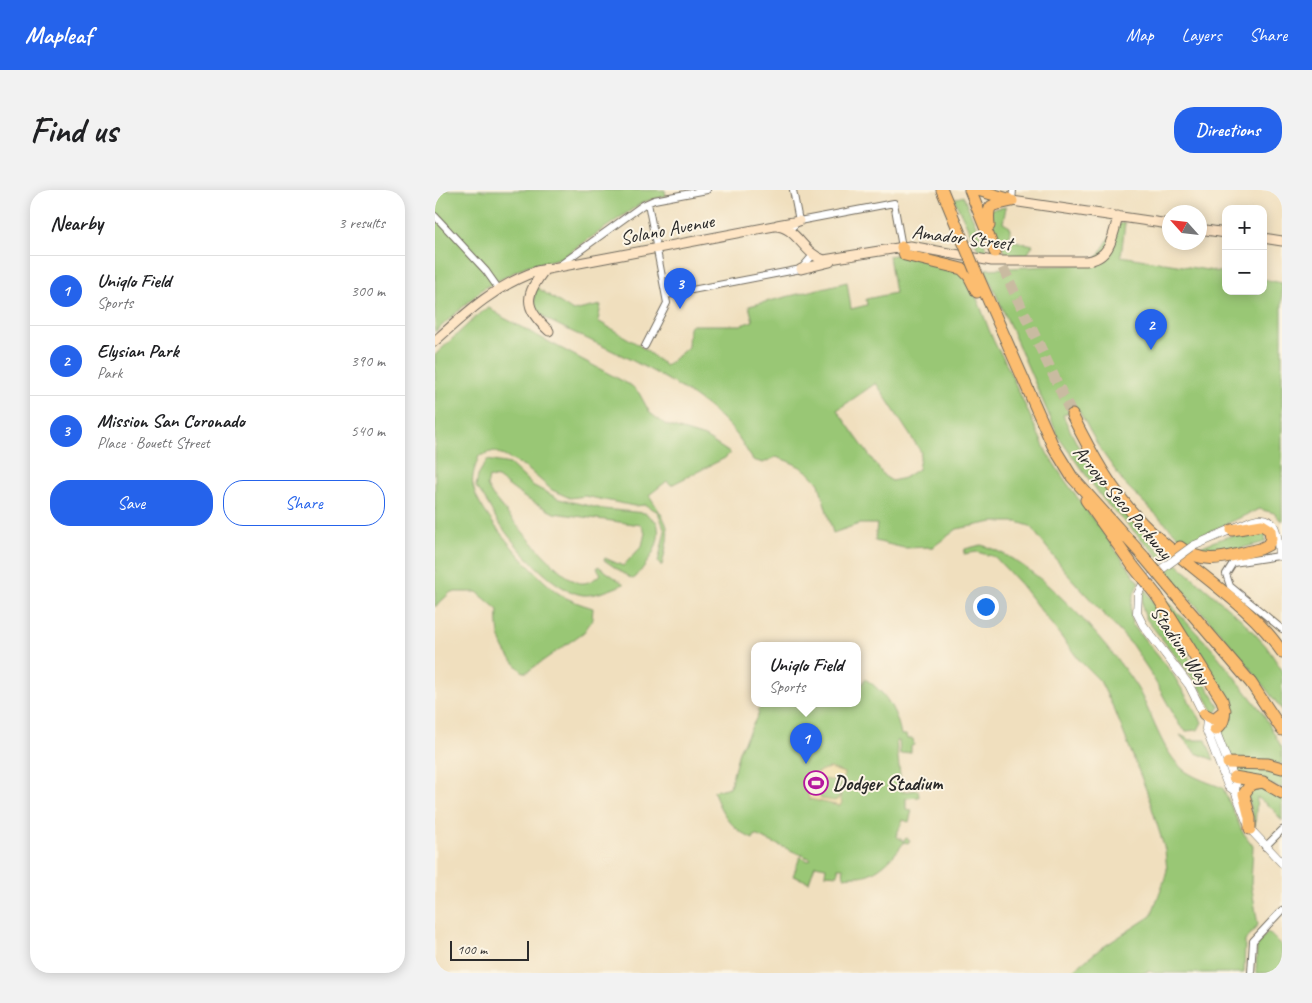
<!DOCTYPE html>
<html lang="en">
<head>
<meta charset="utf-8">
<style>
	body { margin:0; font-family:Caveat,sans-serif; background:#f2f2f2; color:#202124 }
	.controls { position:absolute; right:15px; top:15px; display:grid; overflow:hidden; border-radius:10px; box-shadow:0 2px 12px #0003 }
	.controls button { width:45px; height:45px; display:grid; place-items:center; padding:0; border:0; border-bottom:1px solid #e0e0e0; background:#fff; color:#202124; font:25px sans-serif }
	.compass { position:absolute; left:727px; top:15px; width:45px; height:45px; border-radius:50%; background:#fff; box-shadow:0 2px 12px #0003; rotate:297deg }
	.scale { position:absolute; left:15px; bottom:12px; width:79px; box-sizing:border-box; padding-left:5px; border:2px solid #2b2b2b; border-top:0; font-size:14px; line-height:18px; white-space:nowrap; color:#2b2b2b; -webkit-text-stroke:4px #fcf5e5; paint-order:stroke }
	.you { position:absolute; left:550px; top:416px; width:18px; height:18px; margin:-12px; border:4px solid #fff; border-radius:50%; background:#1a73e8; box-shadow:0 0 0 8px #1a73e833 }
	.badge { display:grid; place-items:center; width:32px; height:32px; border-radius:50%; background:#2563eb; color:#fff; font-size:16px; font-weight:700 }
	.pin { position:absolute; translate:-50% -41px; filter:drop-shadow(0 1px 2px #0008) }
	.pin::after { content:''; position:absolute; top:26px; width:18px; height:15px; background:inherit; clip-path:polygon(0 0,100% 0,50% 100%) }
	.popup { position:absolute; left:316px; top:452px; width:110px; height:65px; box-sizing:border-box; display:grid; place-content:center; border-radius:10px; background:#fff; filter:drop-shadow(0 1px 4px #0005); font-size:16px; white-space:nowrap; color:#757577 }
	.popup b { font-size:19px; color:#202124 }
	.popup::after { content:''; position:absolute; left:50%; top:100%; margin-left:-10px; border:10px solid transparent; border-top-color:#fff }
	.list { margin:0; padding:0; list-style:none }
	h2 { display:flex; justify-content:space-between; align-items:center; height:65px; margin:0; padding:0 20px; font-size:21px }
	h2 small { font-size:16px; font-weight:400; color:#757577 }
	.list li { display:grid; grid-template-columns:32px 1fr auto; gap:15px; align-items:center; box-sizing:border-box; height:70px; padding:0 20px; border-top:1px solid #e0e0e0 }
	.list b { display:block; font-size:19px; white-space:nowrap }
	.list p { margin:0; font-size:16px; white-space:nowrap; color:#757577 }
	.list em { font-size:16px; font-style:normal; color:#757577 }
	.actions { display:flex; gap:10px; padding:15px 20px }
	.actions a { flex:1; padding:11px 0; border:1px solid #2563eb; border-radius:20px; text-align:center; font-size:18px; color:#2563eb }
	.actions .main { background:#2563eb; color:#fff }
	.map { position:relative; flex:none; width:847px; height:783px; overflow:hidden; border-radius:20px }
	header { display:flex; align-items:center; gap:30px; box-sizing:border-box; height:70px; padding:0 25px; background:#2563eb; color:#fff }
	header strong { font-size:24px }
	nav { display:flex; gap:28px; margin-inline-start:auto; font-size:18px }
	.intro { display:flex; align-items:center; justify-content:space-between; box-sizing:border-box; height:120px; padding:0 30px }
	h1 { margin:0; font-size:35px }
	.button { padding:12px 22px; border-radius:20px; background:#2563eb; color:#fff; font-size:18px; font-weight:700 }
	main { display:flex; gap:30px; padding:0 30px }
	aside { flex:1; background:#fff; border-radius:20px; box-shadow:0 2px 12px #0003 }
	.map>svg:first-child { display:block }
</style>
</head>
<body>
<header>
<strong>Mapleaf</strong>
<nav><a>Map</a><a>Layers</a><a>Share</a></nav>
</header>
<div class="intro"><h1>Find us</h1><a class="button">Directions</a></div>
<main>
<aside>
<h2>Nearby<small>3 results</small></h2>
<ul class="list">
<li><span class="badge">1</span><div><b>Uniqlo Field</b><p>Sports</p></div><em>300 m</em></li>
<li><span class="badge">2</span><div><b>Elysian Park</b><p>Park</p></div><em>390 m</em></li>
<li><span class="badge">3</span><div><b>Mission San Coronado</b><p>Place · Bouett Street</p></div><em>540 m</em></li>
</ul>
<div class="actions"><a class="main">Save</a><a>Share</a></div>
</aside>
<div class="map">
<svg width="847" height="783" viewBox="0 0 847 783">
	<rect width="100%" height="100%" fill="#fcf5e5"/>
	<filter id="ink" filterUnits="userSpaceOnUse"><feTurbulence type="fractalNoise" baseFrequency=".02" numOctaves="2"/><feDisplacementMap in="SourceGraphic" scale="10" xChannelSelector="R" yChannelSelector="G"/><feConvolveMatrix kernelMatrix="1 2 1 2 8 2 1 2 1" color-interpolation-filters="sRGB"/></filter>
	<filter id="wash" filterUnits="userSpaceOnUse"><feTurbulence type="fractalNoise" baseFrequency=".0096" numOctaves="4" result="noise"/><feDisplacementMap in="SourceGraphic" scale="20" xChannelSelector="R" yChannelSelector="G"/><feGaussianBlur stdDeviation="1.12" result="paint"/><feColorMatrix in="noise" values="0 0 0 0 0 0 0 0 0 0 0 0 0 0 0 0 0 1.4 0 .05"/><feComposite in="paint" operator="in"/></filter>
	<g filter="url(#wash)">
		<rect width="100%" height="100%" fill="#f0dfbe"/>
		<!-- green -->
		<path fill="#99c775" stroke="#627950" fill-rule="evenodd" d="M0,0H230L231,6L208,12L126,68L91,76L49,98L0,142Z
			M528,6L554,65L568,59L556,32V19L571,17L568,33L575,37V50L598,55L592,65H546L519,9Z
			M690,33L686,66L791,83V101H828V89L847,93V332L839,323L824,319L750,353L690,294L665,259L643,219L628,225C652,281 689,325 732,368L728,371L671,313L624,248L550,79L658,74L683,34Z
			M464,64C478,67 506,70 517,77C547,96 548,140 568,167L612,263L629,289L704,392C697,407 694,418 697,434L737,483L767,532L763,540L751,541L745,536L715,482L697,455L634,386L595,336L582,332H558L522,339L498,357L469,358L440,351L442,334H424L398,343L384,294C374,279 357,272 341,267L328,273L318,270C311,260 305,247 296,238C255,192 171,159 115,131C101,122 97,113 101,97L138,121L166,115L163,131L204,155L231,176L253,157L254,137L258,135H306L318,131L314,116L412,92L416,119L432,115L431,109L460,103L454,66ZM441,193L486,262L483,279L469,288L457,291L449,286L402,220Z
			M54,118L69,128L197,196L204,203L215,223L231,235L270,247L295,263L290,268L236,295L232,291L214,305C236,340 236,334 227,375H225L223,372L230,341L223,322L211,315L199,316L150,306L135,308L117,300L89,276L59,261L44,266C41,275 36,286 38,296C43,323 100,386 123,403C133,410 145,414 158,418L157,430L149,442L92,482H88C68,463 61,448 63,420L42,402H16L0,417V165L45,123Z
			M52,270L75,274L97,295L124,309L168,319L210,323L222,332C228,354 214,370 201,387L198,389L194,387L169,370L170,368L188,376L207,356L210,343L206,335L119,323L90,308L63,288L54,287L52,296L57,305C71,322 125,390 145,393C153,394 160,389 166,384L162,378L163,376L189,394C178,399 160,406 148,405C118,401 81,357 64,333C56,321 51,308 41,297L43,285Z
			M831,340L830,352L823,354L779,365L757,362C774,350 810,341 831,340Z
			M546,355C600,369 671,450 701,496C716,520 727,564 750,581C762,589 775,593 788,598L807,641L818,656L816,693L823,735L810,751L809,783H720L714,781L708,783H635L665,759L716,726L729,691L732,680L730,660L712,602L680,521L665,491L645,471L586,395L560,367L542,362L529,364L530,359Z
			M742,374L807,430L831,456L847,480V520L812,474L731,381Z
			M710,399L785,517L780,524L764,496L712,430C706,418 706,412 710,399Z
			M725,404L778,460L828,523L847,558V574L795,568L784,542L794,521Z
			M430,489C451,502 462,522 466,545H471L472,549H478L479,555L476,556V562L465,564L464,551H461L467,602L483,600L484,607L471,608V619L477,620L474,632L468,630L461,646L469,651L471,648L475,650L473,653L469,652C460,666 442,685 424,686C421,686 414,686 409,687L408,678H403V685L390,684L391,677L380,675L374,692L358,686L365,667L374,671L376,669L320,645L318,649C299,641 284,622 279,601L295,597L304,561L324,523L322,520L335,513H422V502Z
			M745,545L755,550H771L779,570L761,563Z
			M823,576L847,583V598L801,584L798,581L801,577Z
			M821,595L839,602L847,609V631L839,620L822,607L820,636L812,602Z
			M833,742L847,756V783H821L822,754Z"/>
		<!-- sand -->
		<path fill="#eeda9e" stroke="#8c8264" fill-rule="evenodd" d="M395,578L409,583L405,609L407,612L405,616L374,609C370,592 378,581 395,578ZM388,589L403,591L406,594L404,608L400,611L386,609L384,606L386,591Z"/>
	</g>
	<g filter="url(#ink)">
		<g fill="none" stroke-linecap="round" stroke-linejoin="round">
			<!-- motorway-tunnel -->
			<path stroke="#c9bba1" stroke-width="11" stroke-dasharray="11 5.5" stroke-linecap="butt" d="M561,63L637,225"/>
			<!-- minor casing -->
			<g stroke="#706a5e" stroke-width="8">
				<path id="minor" d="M358,0L364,31
					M577,11L578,0
					M0,26L51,81L63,98
					M354,40L364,31L459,13L467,57
					M125,75L208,15L219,10L272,0
					M231,105L366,79L378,65
					M210,156L232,113L213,13
					M844,366L798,373L791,384L795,396L847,439
					M830,657L847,640
					M816,783L818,751L847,720"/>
			</g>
			<!-- tertiary casing -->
			<g stroke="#706a5e" stroke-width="9">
				<path id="tertiary" d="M758,356L818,330C843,323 843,348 844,366L847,365
					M732,375L708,394L703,404L702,423L708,435L754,495L770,527
					M772,530L771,539L793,596L800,601
					M779,537L801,593L800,601L815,639L847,673"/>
			</g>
			<!-- secondary casing -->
			<g stroke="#706a5e" stroke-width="11">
				<path id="secondary" d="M577,11L734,34
					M342,35L364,31
					M764,39L791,43
					M828,48L847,51
					M111,78C90,105 87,116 114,141
					M366,79L395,72
					M0,151C32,122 61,95 102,81L339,36C361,35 368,64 389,70L475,56L557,71H651C675,69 678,47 683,26"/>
			</g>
			<!-- motorway casing -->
			<g stroke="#706a5e" stroke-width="13">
				<path id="motorway" d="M507,0L528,51
					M535,0L560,62
					M543,0L573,9
					M554,36C552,11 556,16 577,11
					M467,57L470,65L527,79L534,86L542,102
					M540,80L618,256L637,287L709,367
					M637,225C656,263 677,302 707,333C750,377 813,411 847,462
					M651,310L698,376
					M745,357C771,378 795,365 825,359L833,355L836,349L835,340L827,335L797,340
					M734,397L816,493L847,540
					M722,406L787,510C791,521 791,533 780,540
					M769,524L779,529L790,520
					M793,573L833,574L847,578
					M799,587L828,592L847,603
					M815,639V628L809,604L816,594L828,592"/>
			</g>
			<!-- minor -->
			<use href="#minor" stroke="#fff" stroke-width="6"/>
			<!-- tertiary -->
			<use href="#tertiary" stroke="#fff" stroke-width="8"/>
			<!-- secondary -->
			<use href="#secondary" stroke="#fee5c5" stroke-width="9"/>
			<!-- motorway -->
			<use href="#motorway" stroke="#fcbd6f" stroke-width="11"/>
			<!-- tertiary-bridge casing -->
			<g stroke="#706a5e" stroke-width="9" stroke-linecap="butt">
				<path id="tertiary-bridge" d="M732,375L758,356"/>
			</g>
			<!-- motorway-bridge casing -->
			<g stroke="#706a5e" stroke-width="13" stroke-linecap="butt">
				<path id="motorway-bridge" d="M528,51L540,80
					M709,367L734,397
					M698,376L722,406"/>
			</g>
			<!-- tertiary-bridge -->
			<use href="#tertiary-bridge" stroke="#fff" stroke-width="8"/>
			<!-- motorway-bridge -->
			<use href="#motorway-bridge" stroke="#fcbd6f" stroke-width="11"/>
		</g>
	</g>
	<!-- icons -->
	<defs>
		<g id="stadium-ring" transform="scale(1.25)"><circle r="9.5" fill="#fcf5e5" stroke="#b5179e" stroke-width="1.5"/><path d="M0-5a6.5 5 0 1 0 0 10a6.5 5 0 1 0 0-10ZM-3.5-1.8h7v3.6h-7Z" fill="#b5179e"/></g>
	</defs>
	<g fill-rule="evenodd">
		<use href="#stadium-ring" x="381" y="593"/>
	</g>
	<g text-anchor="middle" stroke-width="4" stroke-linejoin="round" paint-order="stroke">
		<!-- street labels -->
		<g font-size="20" fill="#2b2b2b" stroke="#fcf5e5">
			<text transform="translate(232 39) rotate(-11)" y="7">Solano Avenue</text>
			<text transform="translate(527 47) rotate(7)" y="7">Amador Street</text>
			<text transform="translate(688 312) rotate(50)" y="7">Arroyo Seco Parkway</text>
			<text transform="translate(746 455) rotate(56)" y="7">Stadium Way</text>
		</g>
		<!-- poi labels -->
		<g font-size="20" font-weight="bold" fill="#2b2b2b" stroke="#fcf5e5" text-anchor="start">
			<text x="398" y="600">Dodger Stadium</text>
		</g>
	</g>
</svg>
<div class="controls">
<button>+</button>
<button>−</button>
</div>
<svg class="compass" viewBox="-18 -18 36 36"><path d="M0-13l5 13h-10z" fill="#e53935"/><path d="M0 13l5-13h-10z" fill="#757577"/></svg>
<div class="scale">100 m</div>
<div class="you"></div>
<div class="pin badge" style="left:371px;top:574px">1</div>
<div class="popup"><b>Uniqlo Field</b>Sports</div>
<div class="pin badge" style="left:716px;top:160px">2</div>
<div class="pin badge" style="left:245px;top:119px">3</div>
</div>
</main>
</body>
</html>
